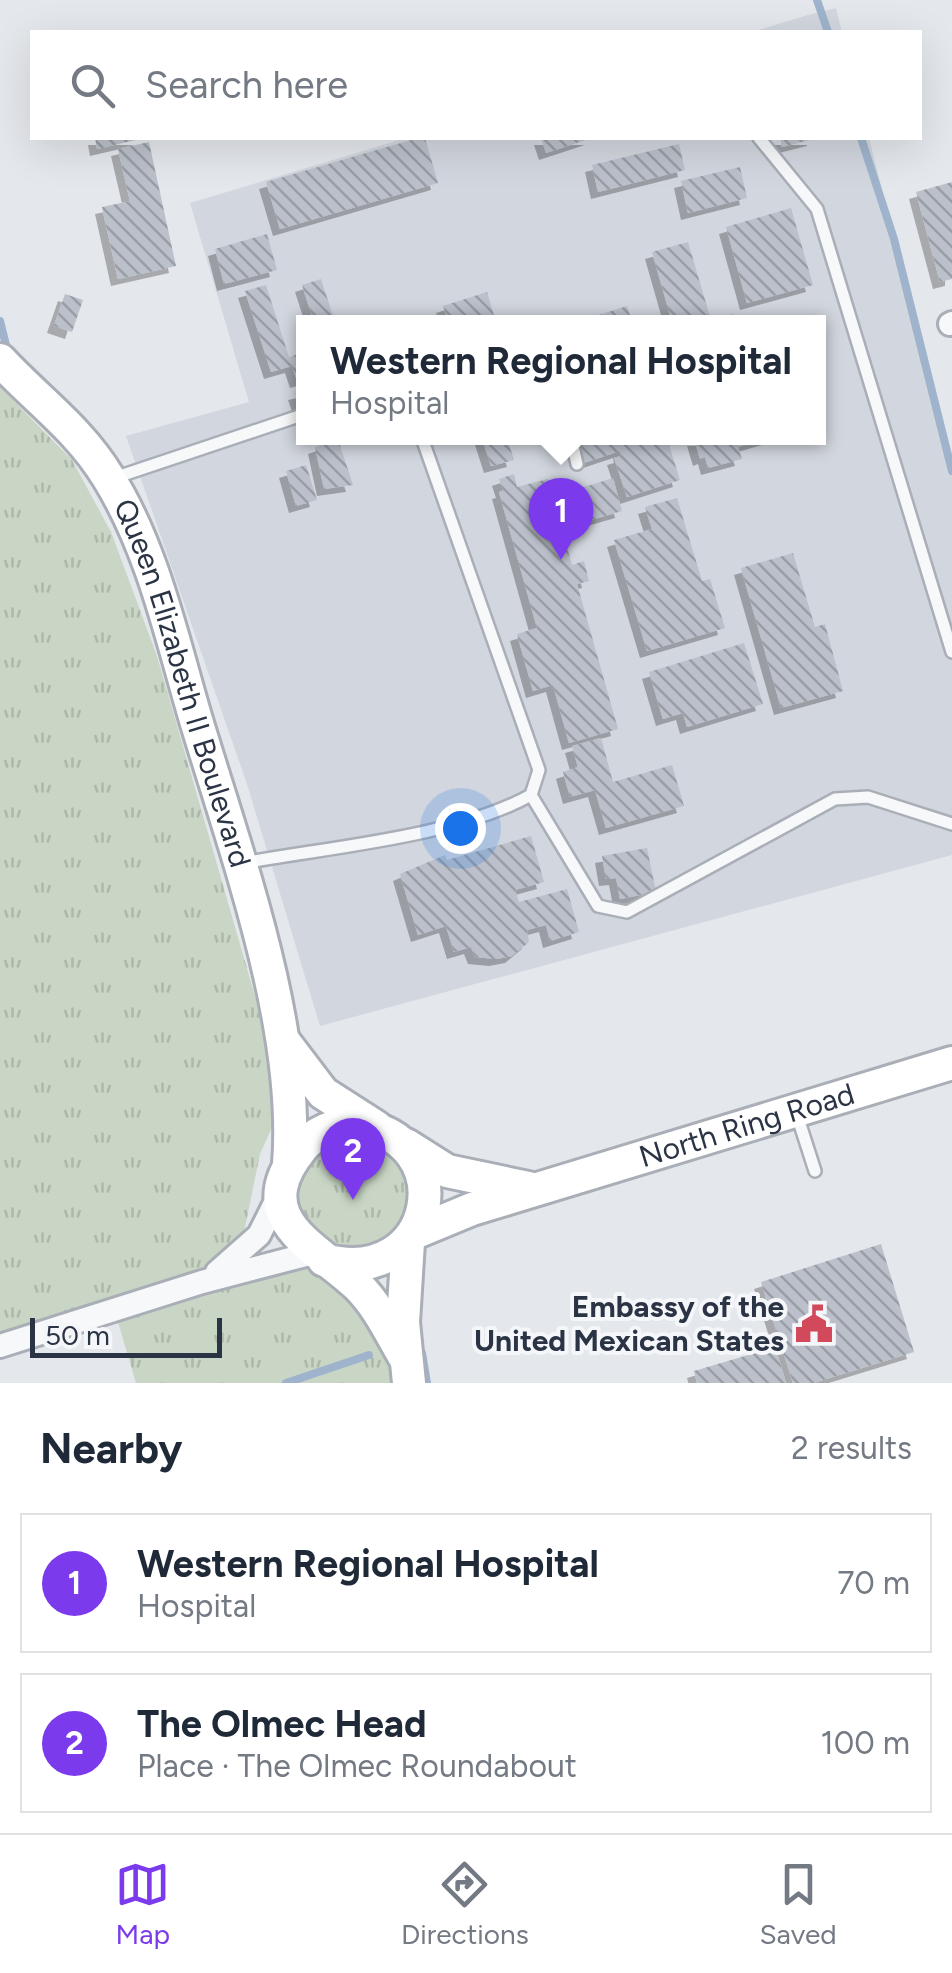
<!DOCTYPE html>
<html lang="en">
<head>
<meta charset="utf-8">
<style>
	body { margin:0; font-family:Figtree,sans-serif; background:#f2f2f3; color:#1f2937 }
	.scale { position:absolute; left:30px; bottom:25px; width:192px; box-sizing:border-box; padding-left:10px; border:5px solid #2b3445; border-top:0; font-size:28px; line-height:35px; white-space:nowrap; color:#2b3445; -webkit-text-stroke:8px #f4f6f9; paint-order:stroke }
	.you { position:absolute; left:460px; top:828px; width:35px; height:35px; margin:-25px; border:8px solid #fff; border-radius:50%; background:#1a73e8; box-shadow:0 0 0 15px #1a73e833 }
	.badge { display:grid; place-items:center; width:65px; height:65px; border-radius:50%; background:#7c3aed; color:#fff; font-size:32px; font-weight:700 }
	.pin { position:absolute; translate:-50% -82px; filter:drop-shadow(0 2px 5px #0008) }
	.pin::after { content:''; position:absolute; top:52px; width:35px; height:30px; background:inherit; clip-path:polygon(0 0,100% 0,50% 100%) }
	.popup { position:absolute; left:296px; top:315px; width:530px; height:130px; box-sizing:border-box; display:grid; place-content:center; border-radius:0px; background:#fff; filter:drop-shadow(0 2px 8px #0005); font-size:32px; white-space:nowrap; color:#747a83 }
	.popup b { font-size:38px; color:#1f2937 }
	.popup::after { content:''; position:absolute; left:50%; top:100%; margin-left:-20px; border:20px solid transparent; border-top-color:#fff }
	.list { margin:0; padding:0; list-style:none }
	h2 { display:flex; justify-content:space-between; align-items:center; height:130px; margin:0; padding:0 40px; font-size:42px }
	h2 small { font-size:32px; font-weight:400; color:#747a83 }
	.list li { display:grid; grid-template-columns:65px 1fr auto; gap:30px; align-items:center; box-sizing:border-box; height:140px; margin:0 20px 20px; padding:0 20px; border:2px solid #e0e1e3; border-radius:0px }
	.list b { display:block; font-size:38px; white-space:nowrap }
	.list p { margin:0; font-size:32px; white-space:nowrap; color:#747a83 }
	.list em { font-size:32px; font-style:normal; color:#747a83 }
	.icon { flex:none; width:55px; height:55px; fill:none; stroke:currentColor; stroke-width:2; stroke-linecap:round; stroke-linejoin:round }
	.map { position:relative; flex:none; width:952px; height:1383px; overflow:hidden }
	.search { position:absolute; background:#fff; box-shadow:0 10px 40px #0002; left:30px; right:30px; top:30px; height:110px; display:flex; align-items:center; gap:25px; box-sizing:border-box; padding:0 35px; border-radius:0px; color:#747a83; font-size:38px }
	.sheet { height:450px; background:#fff }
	nav { display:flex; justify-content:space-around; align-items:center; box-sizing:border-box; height:140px; border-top:2px solid #e0e1e3; background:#fff; font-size:28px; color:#747a83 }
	nav a { display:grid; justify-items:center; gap:5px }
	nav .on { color:#7c3aed }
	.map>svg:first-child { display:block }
</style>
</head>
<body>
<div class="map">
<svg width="952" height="1383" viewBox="0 0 952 1383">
	<defs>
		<pattern id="grass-tufts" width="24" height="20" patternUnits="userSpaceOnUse" patternTransform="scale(2.5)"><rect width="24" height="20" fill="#c9d6c5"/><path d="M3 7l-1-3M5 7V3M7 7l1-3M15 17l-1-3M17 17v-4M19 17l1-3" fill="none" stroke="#adb8ab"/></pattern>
		<pattern id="building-back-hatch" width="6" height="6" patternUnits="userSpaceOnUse" patternTransform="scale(2.5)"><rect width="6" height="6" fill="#bbc0ca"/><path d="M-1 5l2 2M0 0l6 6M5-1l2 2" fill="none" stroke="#989da6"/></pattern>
		<filter id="shadow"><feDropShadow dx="-7" dy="7" stdDeviation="0" flood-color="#0004"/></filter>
	</defs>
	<rect width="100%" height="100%" fill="#e4e7ec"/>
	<!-- built -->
	<path fill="#d2d6de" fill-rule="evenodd" d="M836,8L842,32H752L808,15Z
		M406,138H869L952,465V855L320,1026L247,784L126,436L249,402L190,203ZM304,322H818V438H304Z"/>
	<!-- grass -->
	<path fill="url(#grass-tufts)" d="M0,387L72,460L111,532L157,656L269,1045L278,1114L260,1154L242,1242L208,1271L312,1254L290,1228L306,1142L395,1137L422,1216L347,1266L409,1383H136L115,1312L0,1344Z"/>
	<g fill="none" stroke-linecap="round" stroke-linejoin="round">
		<!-- stream -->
		<path stroke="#9fb4cc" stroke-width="8" d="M817,0L828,32
			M861,138L894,239L952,471
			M0,321L6,345
			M422,1353L427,1383
			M286,1383L369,1355"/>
	</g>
	<!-- building -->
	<path fill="url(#building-back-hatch)" filter="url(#shadow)" d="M95,138H140V139L97,149Z
		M418,138H425L438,183L280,229L266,182Z
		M541,138H592L546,153Z
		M780,138H814V139L782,147Z
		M149,142L176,266L118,279L102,207L130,201L118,149Z
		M679,144L685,170L598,192L592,165Z
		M740,167L747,198L688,213L681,181Z
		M952,182V279L940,282L916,192Z
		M791,208L813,285L747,303L726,227Z
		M267,234L277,270L224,284L215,249Z
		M688,242L711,320L733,314L736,322H672L652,252Z
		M321,279L335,322H314L302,285Z
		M266,285L289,357L304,352V379L297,381L292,366L271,372L245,291Z
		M487,292L496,322H449L443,306Z
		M65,294L83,300L72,332L54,326Z
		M627,306L632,322H577Z
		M304,391V416H303L295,393Z
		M482,438H507L514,460L491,466Z
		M577,438H667L680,480L627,497L614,458L621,456L620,451L584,463Z
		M769,438L738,447L742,459L708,468L705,457L700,459L694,439Z
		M338,439L353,485L324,489L315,447Z
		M306,465L317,500L296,506L286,471Z
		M514,474L517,487L548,479L554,500L565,497L572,522L561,526L572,565L584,561L589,581L577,584L618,729L569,743L553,685L533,691L517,634L537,628L499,492L503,491L499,479Z
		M613,478L622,511L581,523L571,491Z
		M677,498L702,581L710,579L725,628L647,651L614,540L652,529L645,507Z
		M793,553L815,627L825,624L843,691L781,708L741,568Z
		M744,643L763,704L687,727L683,713L663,719L649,672Z
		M601,738L613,782L672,765L684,806L606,828L595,790L570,797L563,772L578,767L572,746Z
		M531,836L544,882L515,890L519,902L567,889L579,932L550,941L546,925L527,930L529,942L512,956L496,959L475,957L471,947L454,952L446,926L418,935L400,874L445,855L447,860Z
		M647,848L656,892L620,899L616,878L606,879L602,856Z
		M881,1244L914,1352L813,1383H793L761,1282Z
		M775,1347L786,1383H697L694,1371Z"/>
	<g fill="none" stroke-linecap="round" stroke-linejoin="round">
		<!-- lane casing -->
		<g stroke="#a9aeb7" stroke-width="16">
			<path id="lane" d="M759,138L817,209L952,652
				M571,438L577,464
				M114,478L302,415
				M531,795L598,906L627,912L835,799L868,797L952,824
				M243,863C329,847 456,837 531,795L539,770L422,438
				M797,1115L815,1171"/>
		</g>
		<!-- street casing -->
		<g stroke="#a9aeb7" stroke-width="28">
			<path id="street" d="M950,324L952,323
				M217,1272L259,1235L280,1193
				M0,1346L202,1282L313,1253"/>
		</g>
		<!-- secondary casing -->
		<g stroke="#a9aeb7" stroke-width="38">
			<g id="secondary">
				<path id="s1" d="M0,360C37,400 79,429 108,477C153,549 172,639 196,720C236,853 300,1026 289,1164"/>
				<path d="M285,1043L323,1093L376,1127"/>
				<path d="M406,1145L447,1171L528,1188"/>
				<path id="s2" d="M414,1233L472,1209L952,1063"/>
				<path d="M408,1242L403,1322L409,1383"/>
				<path d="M324,1260C438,1290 464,1136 355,1125C336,1123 313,1133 301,1149C245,1219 316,1246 358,1286C378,1306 390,1332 404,1356"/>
			</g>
		</g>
		<!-- lane -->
		<use href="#lane" stroke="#f7f8fa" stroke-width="11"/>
		<!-- street -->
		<use href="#street" stroke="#f7f8fa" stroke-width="22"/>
		<!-- secondary -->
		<use href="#secondary" stroke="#fff" stroke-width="32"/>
	</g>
	<!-- icons -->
	<defs>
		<g id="civic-bare" transform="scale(3)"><path d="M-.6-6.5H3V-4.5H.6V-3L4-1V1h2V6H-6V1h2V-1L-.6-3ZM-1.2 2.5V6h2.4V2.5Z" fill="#d1495b" stroke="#f4f6f9" stroke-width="2.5" paint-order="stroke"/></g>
	</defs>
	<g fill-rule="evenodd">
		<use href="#civic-bare" x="814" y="1324"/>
	</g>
	<g text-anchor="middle" stroke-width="8" stroke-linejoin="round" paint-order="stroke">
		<!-- street labels -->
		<g font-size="30" fill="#2b3445" stroke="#f4f6f9">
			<text dy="10" stroke="none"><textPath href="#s1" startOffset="380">Queen Elizabeth II Boulevard</textPath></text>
			<text dy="10" stroke="none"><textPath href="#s2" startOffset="350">North Ring Road</textPath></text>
		</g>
		<!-- poi labels -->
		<g font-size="30" font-weight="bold" fill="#2b3445" stroke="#f4f6f9" text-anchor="end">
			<text x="784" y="1317">Embassy of the<tspan x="784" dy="34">United Mexican States</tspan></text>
		</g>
	</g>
</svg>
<div class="scale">50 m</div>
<div class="you"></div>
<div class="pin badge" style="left:561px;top:560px">1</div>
<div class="popup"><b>Western Regional Hospital</b>Hospital</div>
<div class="pin badge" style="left:353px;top:1200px">2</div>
<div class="search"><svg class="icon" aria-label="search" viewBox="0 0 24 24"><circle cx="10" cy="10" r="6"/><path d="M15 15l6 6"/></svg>Search here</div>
</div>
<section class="sheet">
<h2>Nearby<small>2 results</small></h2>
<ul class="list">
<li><span class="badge">1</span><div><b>Western Regional Hospital</b><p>Hospital</p></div><em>70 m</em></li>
<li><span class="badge">2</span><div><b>The Olmec Head</b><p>Place · The Olmec Roundabout</p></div><em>100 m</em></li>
</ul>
</section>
<nav>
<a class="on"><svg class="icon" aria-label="map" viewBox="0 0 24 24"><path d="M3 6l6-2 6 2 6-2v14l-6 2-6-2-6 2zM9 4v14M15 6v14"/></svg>Map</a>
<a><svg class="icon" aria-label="directions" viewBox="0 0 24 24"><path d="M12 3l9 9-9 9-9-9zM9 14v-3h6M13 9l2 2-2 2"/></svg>Directions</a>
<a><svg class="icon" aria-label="saved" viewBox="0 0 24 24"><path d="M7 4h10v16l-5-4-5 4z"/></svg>Saved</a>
</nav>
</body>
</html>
